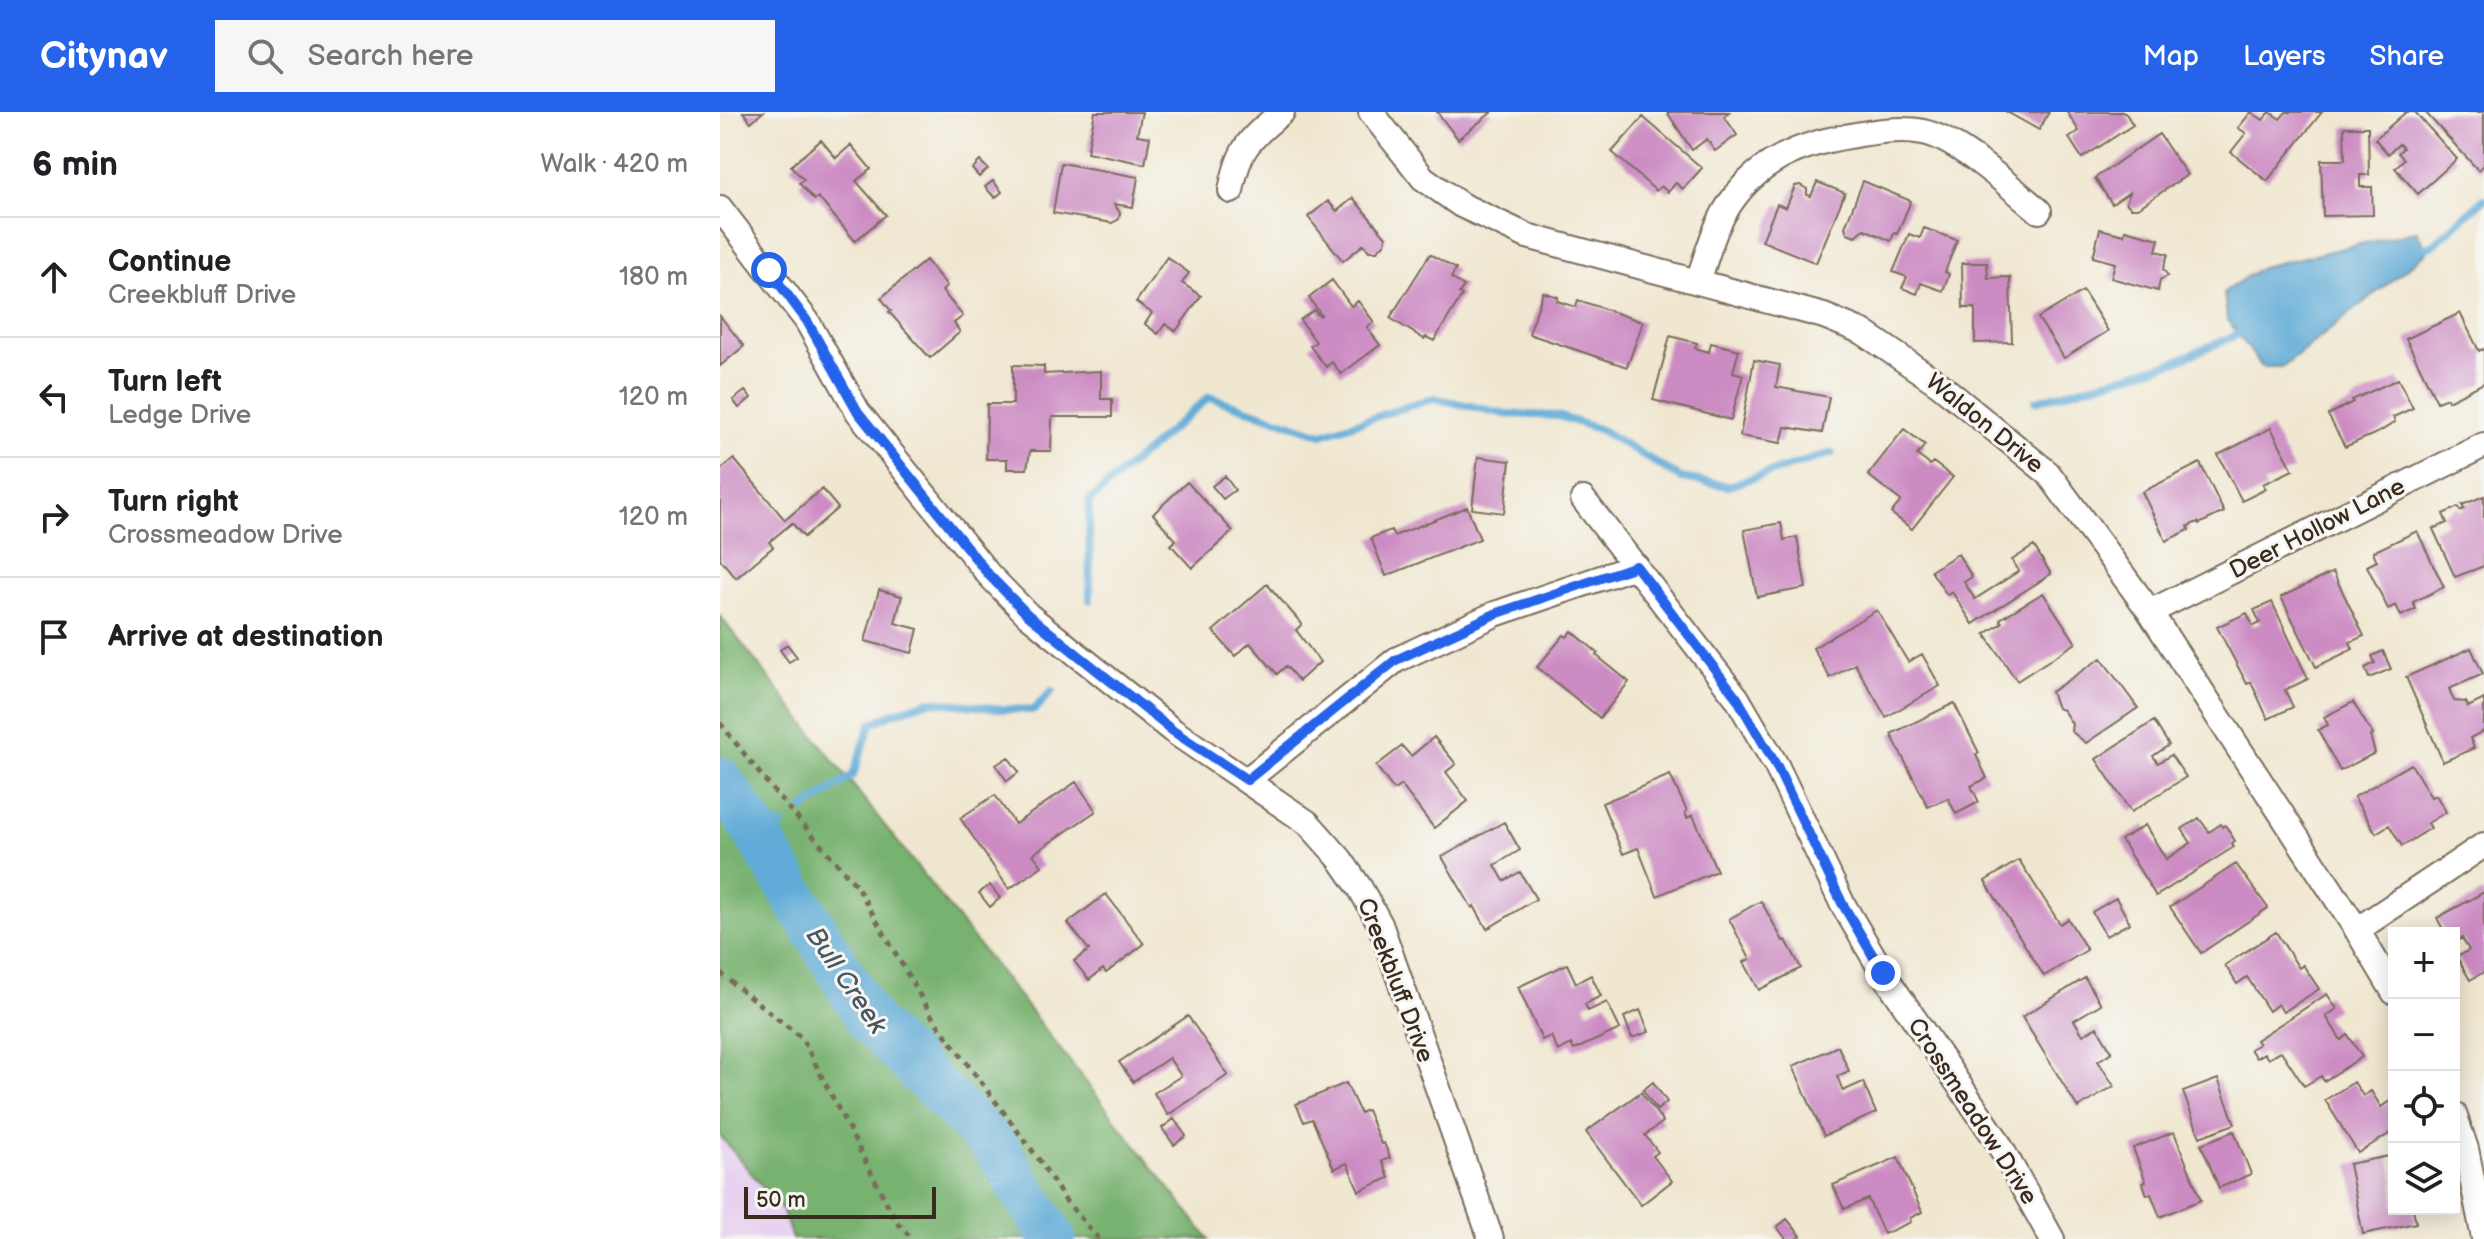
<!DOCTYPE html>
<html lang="en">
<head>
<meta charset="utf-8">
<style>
	body { margin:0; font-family:"Balsamiq Sans",sans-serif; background:#f6f6f6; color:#202124 }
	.controls { position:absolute; right:24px; bottom:24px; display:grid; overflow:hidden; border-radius:0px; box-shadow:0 4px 20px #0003 }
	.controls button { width:72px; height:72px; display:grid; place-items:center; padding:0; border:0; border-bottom:2px solid #e0e0e0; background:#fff; color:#202124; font:40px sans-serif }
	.scale { position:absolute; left:24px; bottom:20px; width:192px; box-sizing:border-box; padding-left:8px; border:4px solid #3b2a1e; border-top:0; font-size:22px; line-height:28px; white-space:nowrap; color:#3b2a1e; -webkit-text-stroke:6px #f6f6f2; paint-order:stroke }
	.stop { position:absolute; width:24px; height:24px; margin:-18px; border:6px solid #2563eb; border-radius:50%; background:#fff }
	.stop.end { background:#2563eb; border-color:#fff; box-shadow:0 2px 8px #0008 }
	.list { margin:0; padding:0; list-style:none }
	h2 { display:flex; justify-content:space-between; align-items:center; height:104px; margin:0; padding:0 32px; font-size:34px }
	h2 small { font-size:26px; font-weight:400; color:#757577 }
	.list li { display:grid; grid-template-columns:52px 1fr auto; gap:24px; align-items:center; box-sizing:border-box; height:120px; padding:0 32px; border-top:2px solid #e0e0e0 }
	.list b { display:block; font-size:30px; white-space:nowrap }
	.list p { margin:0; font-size:26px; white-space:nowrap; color:#757577 }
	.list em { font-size:26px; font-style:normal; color:#757577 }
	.icon { flex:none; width:44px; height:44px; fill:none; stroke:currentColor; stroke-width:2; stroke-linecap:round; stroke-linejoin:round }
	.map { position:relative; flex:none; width:1764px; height:1127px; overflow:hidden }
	header { display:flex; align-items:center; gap:48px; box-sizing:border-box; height:112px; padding:0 40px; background:#2563eb; color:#fff }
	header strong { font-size:38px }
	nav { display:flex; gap:44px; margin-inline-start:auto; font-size:28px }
	.search { width:560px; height:72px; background:#f6f6f6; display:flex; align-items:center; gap:20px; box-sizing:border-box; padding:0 28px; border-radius:0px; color:#757577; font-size:30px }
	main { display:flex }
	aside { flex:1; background:#fff }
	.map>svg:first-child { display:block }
</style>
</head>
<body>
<header>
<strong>Citynav</strong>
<div class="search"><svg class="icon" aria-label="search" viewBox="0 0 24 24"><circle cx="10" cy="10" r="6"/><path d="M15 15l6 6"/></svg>Search here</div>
<nav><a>Map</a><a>Layers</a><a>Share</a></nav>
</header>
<main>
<aside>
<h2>6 min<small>Walk · 420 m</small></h2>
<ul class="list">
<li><svg class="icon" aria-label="ahead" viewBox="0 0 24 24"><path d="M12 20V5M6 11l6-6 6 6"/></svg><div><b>Continue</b><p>Creekbluff Drive</p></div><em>180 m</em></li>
<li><svg class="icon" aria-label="left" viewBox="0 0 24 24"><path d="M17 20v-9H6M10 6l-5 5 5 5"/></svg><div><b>Turn left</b><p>Ledge Drive</p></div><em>120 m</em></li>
<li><svg class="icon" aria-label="right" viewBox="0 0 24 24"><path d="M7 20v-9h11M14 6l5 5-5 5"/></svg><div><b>Turn right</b><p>Crossmeadow Drive</p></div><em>120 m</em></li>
<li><svg class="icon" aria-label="arrive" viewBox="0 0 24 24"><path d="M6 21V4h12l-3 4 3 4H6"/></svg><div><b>Arrive at destination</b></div></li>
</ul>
</aside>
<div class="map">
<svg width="1764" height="1127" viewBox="0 0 1764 1127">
	<rect width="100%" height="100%" fill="#f6f6f2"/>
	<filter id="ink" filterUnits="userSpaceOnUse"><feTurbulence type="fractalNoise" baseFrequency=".0125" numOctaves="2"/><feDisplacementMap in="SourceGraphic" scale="16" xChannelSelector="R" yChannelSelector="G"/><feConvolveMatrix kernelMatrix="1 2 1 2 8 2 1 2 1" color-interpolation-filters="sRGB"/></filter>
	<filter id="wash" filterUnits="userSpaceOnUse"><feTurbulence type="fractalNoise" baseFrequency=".006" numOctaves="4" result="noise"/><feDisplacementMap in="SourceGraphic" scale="32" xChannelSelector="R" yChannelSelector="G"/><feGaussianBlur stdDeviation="1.8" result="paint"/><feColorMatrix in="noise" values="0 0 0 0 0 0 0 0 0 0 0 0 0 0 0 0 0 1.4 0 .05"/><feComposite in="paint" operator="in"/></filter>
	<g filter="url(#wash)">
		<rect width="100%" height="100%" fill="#f0e7d0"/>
		<!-- built -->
		<path fill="#e7d2ef" d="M0,1024L63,1099L72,1127H0Z"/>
		<!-- forest -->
		<path fill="#78b270" stroke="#5a6e47" stroke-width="2" d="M0,504L45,561L489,1127H72L63,1099L0,1024Z"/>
		<!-- water -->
		<path fill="#5faad7" stroke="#4d6a7a" stroke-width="2" d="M1697,119L1707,140L1563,255H1542L1507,207L1504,180L1541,155Z"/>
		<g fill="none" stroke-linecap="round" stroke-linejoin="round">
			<!-- stream -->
			<path stroke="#5faad7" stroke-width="8" d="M1696,140L1713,133L1764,87
				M1316,289L1454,250L1528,218
				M370,488L369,389L489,285L602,322L714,286L785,302L838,304L881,318L961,366L1008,374L1112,341
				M84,697L133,663L151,612L171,602L210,589L283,597L314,598L332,579
				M41,727L62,713"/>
			<!-- river -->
			<path stroke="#5faad7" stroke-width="46" d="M0,668L31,712L151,911L278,1038L333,1127"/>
		</g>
		<g id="blocks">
			<!-- building -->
			<path fill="#cc8bc3" d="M23,0H43L31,10Z
				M375,0H422L417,23L430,25L425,52L367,40Z
				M717,0H772L738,27Z
				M947,0H1009L1004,4L1017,23L995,39L987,27L972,38Z
				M1287,0H1329L1319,18Z
				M1347,0H1405L1413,13L1362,46L1349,26L1359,19Z
				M1531,0L1543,8L1550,0L1560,7L1566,0H1602L1547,69L1511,40L1526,21L1518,16Z
				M1686,0H1695L1737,47L1698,82L1675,56L1684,47L1678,41L1683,36L1679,32L1668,42L1655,27Z
				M1705,0H1764V53L1758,58Z
				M923,5L982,56L963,77L956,71L948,80L941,74L936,79L892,40Z
				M1624,15H1648L1649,63H1640V75H1652L1653,103L1603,104L1601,48H1625Z
				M1439,22L1467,63L1418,96H1411L1406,91L1410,80L1392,92L1375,66Z
				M101,28L116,46L131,33L151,57L136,69L166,103L135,129L98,85L94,88L79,71L84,68L71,54Z
				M260,49L268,57L259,65L252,57Z
				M341,51L418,65L413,95L394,92L400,101L399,107L392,111L333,101Z
				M273,69L282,80L275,86L265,75Z
				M1143,69L1191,89L1177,122L1174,121L1171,129L1144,117L1136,124L1127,121L1125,115Z
				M1097,70L1125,81L1096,151L1042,129L1057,92L1066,96L1075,74L1080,73L1087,77V83L1091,84Z
				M633,86L666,125L665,131L657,139H649L644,132L623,149L588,105L608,89L617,99Z
				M1204,116L1237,128L1225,160L1229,162L1223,179L1201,171L1197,182L1182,176L1187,165L1173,160L1189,122L1200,126Z
				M1380,117L1404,123L1405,118L1439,127L1436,139L1448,142L1443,157L1448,164L1440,168L1438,179L1391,166L1395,151L1373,145Z
				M710,142L736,157L731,166L744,174L739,181L742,183L714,229L706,225L704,227L670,206Z
				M447,145L469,161L462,171L481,184L456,219L445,212L438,222L425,212L432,201L416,190Z
				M206,148L227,174L222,179L243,204L234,211L240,220L210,246L169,200L171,199L161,186Z
				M1242,151H1267L1268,166L1290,165L1292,230L1255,231V196H1243Z
				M612,168L631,194L638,189L654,210L647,215L660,233L621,262L612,250L606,255L590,234L596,230L580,208L594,198L599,204L601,203L589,186Z
				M1363,179L1388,219L1344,246L1318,206Z
				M823,180L838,185L837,189L856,195L858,188L923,210L907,255L809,222Z
				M1740,201L1759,239L1763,237L1764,239V271L1728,289L1727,286L1717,290L1686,227Z
				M0,204L24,234L0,254Z
				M950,224L977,231L975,236L989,240L991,231L1019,238L1013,260L1023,263L1011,308L933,288Z
				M1034,248L1060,253L1056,275L1109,285L1102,321L1065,315L1061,331L1020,324Z
				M293,253L324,254V262L381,259V287H392V305H332L331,339H310L307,357H287V347H266L267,292H293Z
				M1678,267L1693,296L1673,305L1675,310L1661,319L1625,335L1608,303L1633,290L1632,288Z
				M25,279L31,286L19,296L13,288Z
				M1551,316L1573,358L1543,372L1546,377L1522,389L1498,343Z
				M1184,317L1205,333L1197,343L1210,353L1213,350L1233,365L1192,417L1171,401L1181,389L1148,363Z
				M758,345L790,349L784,401L752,397Z
				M14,347L65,408L102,377L118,396L84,425L72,411L49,430L53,435L16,466L0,447V358Z
				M1480,351L1504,400L1479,412L1478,410L1468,414L1469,418L1446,429L1422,380Z
				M505,364L515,378L503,387L492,374Z
				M467,370L513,419L472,456L451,433L456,428L433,402Z
				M1764,384V454L1735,465L1713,417L1727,411L1723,402L1738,395L1740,399L1744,397L1742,393Z
				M747,395L760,427L666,464L651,426L671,418L674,424Z
				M1061,411L1064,428L1077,425L1086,476L1037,485L1024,418Z
				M1697,419L1724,475L1693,490L1696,497L1681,504L1676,493L1668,497L1647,454L1657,449L1653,440Z
				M1314,434L1331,462L1253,512L1232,480L1227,483L1211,459L1238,442L1252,465L1244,470L1255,487L1299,459L1292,448Z
				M1613,460L1644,524L1630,530L1633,537L1596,555L1561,485Z
				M547,472L582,512L576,518L600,550L579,569L566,554L557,562L530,531L515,544L493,519Z
				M159,478L182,484L175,511L198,517L192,541L145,529Z
				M1323,481L1356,531L1297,569L1265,522L1282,511L1280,507Z
				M1552,490L1588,567L1565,578L1573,595L1548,607L1531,570L1527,572L1497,515L1527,501L1533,514L1540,511L1534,498Z
				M1157,498L1188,550L1202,542L1220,574L1166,605L1135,552L1110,566L1093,536Z
				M852,519L878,541L876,543L909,570L880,606L817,555L844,523L847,525Z
				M67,532L77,545L69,550L60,538Z
				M1751,536L1763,562L1729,577L1734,589L1746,590L1748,595L1764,587V619L1750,626L1754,636L1723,650L1686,565Z
				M1663,539L1671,557L1649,566L1645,556L1655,551L1652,544Z
				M1381,546L1418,596L1366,631L1351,619L1352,612L1343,598L1337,596L1331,580Z
				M1633,590L1653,623L1650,624L1655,641L1620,659L1598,618L1608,613L1604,605Z
				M1234,591L1259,641L1256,643L1267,666L1251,674L1259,690L1236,702L1228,686L1208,695L1171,622Z
				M1434,609L1449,633L1433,644L1438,651L1451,643L1466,665L1411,700L1376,647Z
				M714,625L736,652L726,660L748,689L714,716L681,673L674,678L656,654L682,634L691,644Z
				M288,645L299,660L287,669L276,653Z
				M1691,652L1711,685L1716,683L1726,700L1708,711L1711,716L1682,734L1669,713L1656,721L1634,685Z
				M950,663L967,699L965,700L967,706L973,703L997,759L937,784L918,736L903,742L882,691Z
				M356,670L376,699L313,742L322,754L289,777L240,706L275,683L295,712Z
				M1479,706L1489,720L1501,712L1502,715L1505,713L1515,729L1512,731L1514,735L1436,784L1401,728L1425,713L1446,747L1471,731L1462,717Z
				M784,710L800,738L775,753L784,769L800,760L816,787L767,817L754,794L752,796L722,745Z
				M1299,748L1340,812L1348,807L1367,838L1324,864L1265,769Z
				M1516,752L1548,796L1481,841L1450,795Z
				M270,773L280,786L270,795L259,781Z
				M1764,780V860L1750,868L1737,845L1749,838L1742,826L1734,831V821H1725L1717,806Z
				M386,782L424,832L386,861L383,857L369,868L354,849L369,838L348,811Z
				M1396,786L1410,811L1386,824L1372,800Z
				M1041,789L1063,829L1066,828L1081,856L1039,878L1024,850L1030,847L1009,807Z
				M1556,820L1579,856L1583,853L1599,877L1563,900L1558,892L1549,899L1527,865L1517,872L1505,853Z
				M847,852L856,871L871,863L881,884L865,892L868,899L887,890L900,917L854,938L851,932L838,939L831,924L822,928L798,875Z
				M1365,866L1381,892L1354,908L1363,923L1377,915L1392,940L1378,949L1394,974L1358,996L1302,905Z
				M1607,882L1617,897L1606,904L1621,928L1628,923L1642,945L1604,969L1601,964L1584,974L1561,939L1548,947L1544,941L1536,946L1530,937L1539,932L1536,928Z
				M920,898L929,920L912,926L904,905Z
				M468,904L508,963L448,1003L434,981L461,964L449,946L413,970L399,950Z
				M1118,934L1129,959L1117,964L1123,979L1143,970L1156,1001L1104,1024L1073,954Z
				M1498,967L1515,1012L1480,1025L1463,980Z
				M933,970L947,990L937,998L923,978Z
				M1634,970L1643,984L1651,979L1661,995L1670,989L1674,995V1019L1638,1041L1605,988Z
				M626,971L640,1001L647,998L661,1032L664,1031L670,1046L662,1049L669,1066L639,1079L627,1051L614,1057L592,1007L584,1010L576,992Z
				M921,980L943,1010L925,1023L938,1040L933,1044L952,1069L921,1093L866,1020Z
				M454,1007L466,1024L454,1033L442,1016Z
				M1514,1019L1531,1062L1499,1076L1481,1032Z
				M1454,1020L1481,1088L1440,1105L1431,1082L1427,1083L1423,1071L1426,1070L1413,1036Z
				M1669,1044L1674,1069V1097H1693L1696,1111L1643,1122L1629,1052Z
				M1178,1045L1202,1100L1190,1106L1191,1110L1164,1122L1148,1087L1124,1097L1113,1073Z
				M1067,1107L1081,1124L1076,1127H1066L1057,1115Z"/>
		</g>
	</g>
	<g filter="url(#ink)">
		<use href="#blocks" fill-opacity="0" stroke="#7a6c5c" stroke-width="2"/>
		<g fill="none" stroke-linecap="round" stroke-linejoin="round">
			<!-- minor casing -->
			<g stroke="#7a6c5c" stroke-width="28">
				<path id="minor" d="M651,0L703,66L741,93L807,124L1104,204L1143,220L1219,272L1328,361L1430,500L1637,818L1674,880
					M511,79C519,35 529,28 562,0
					M0,96L87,209L138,300L269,463L308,503L453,619L588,711L620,747L640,776L660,812L771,1127
					M978,169C985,150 990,129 999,111C1025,56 1072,33 1130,24C1152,20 1181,15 1203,20C1236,26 1293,77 1319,99
					M863,387L1017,586L1056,653L1122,791L1163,861L1276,1027L1332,1127
					M1430,500L1764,333
					M527,668L676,548L775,502L916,454
					M1637,818L1764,733
					M1734,1002L1746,1037L1764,1126"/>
			</g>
			<!-- path -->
			<path stroke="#7a6c5c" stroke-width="5" stroke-dasharray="6 6" stroke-linecap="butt" d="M0,611L52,677L136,773L213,906L320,1049L345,1088L379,1127
				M0,861L82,926L176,1109L192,1127"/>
			<!-- minor -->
			<use href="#minor" stroke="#fff" stroke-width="24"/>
		</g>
	</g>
	<g fill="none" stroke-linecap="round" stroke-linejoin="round" filter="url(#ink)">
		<!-- route -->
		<path stroke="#2563eb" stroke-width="10" d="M49,158L87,209L138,300L269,463L308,503L453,619L527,668L676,548L775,502L916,454L1017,586L1056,653L1122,791L1163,861"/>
	</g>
	<g text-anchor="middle" stroke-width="6" stroke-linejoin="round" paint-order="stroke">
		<!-- street labels -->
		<g font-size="24" fill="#3b2a1e" stroke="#f6f6f2">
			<text transform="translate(1265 311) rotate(39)" y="8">Waldon Drive</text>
			<text transform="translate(1597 416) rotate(-27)" y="8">Deer Hollow Lane</text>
			<text transform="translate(676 868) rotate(69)" y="8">Creekbluff Drive</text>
			<text transform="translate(1253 999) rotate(57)" y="8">Crossmeadow Drive</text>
		</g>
		<!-- water labels -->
		<g font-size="26" font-style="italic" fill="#48575f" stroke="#f6f6f2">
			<text transform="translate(127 868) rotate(56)" y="9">Bull Creek</text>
		</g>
	</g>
</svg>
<div class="controls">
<button>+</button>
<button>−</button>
<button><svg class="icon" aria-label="locate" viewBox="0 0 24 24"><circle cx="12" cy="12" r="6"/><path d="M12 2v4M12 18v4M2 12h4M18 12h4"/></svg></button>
<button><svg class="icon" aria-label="layers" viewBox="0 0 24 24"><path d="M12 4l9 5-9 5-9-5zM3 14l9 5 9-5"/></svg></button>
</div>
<div class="scale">50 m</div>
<div class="stop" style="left:49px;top:158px"></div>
<div class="stop end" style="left:1163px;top:861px"></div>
</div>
</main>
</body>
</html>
